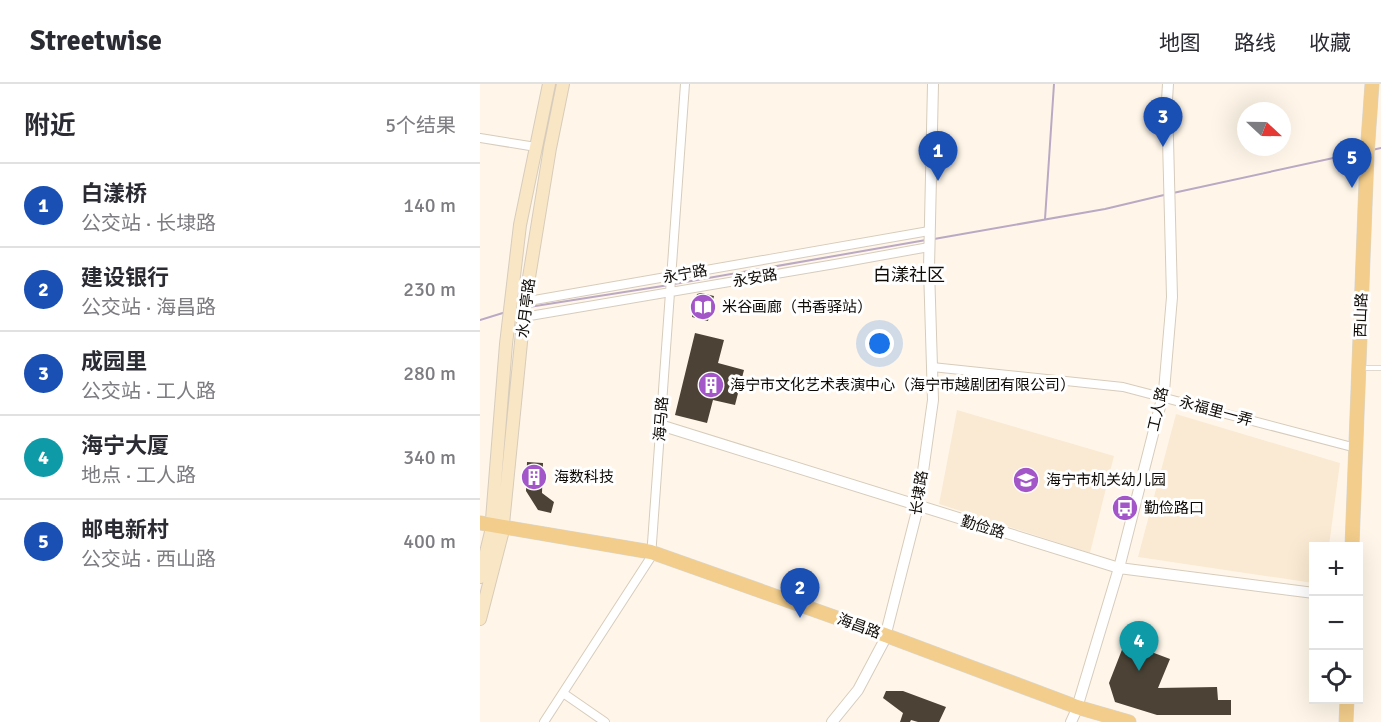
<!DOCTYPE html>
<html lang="zh">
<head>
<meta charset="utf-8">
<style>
	body { margin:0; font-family:Signika,"Noto Sans SC",sans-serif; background:#f2f2f3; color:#2b2b33 }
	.controls { position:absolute; right:18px; bottom:18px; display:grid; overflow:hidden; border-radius:0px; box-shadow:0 6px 24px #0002 }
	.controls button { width:54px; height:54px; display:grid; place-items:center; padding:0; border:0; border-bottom:2px solid #e1e1e2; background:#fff; color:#2b2b33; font:30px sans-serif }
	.compass { position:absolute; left:757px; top:18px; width:54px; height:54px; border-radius:50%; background:#fff; box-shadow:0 6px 24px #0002; rotate:112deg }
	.you { position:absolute; left:400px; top:260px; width:21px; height:21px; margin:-15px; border:4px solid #fff; border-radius:50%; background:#1a73e8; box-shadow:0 0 0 9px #1a73e833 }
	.badge { display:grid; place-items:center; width:39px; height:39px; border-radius:50%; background:#7c3aed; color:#fff; font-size:20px; font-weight:700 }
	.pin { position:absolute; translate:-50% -50px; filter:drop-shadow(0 2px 3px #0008) }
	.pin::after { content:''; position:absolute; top:32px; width:21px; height:18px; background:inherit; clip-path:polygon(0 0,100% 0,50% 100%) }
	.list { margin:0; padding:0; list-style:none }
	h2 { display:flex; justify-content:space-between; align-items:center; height:78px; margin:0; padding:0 24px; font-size:26px }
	h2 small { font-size:20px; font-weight:400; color:#7c7c81 }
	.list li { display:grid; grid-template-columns:39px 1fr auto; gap:18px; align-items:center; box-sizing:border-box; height:84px; padding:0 24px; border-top:2px solid #e1e1e2 }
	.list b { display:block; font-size:22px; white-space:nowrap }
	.list p { margin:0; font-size:20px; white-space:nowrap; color:#7c7c81 }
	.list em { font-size:20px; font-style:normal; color:#7c7c81 }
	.icon { flex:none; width:33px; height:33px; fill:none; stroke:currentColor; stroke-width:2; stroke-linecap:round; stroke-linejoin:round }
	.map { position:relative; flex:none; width:901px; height:638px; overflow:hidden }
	header { display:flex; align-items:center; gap:36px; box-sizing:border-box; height:84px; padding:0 30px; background:#fff; border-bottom:2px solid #e1e1e2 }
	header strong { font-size:28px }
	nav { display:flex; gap:33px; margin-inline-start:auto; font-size:21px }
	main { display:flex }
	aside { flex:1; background:#fff }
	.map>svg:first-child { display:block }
</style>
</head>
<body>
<header>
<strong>Streetwise</strong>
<nav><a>地图</a><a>路线</a><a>收藏</a></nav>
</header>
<main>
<aside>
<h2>附近<small>5个结果</small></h2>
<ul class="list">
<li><span class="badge" style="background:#1a4fb4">1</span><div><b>白漾桥</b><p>公交站 · 长埭路</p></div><em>140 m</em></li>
<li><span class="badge" style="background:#1a4fb4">2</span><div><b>建设银行</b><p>公交站 · 海昌路</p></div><em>230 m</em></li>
<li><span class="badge" style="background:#1a4fb4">3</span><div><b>成园里</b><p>公交站 · 工人路</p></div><em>280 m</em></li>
<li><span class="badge" style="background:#0f9aa8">4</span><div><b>海宁大厦</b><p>地点 · 工人路</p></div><em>340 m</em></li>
<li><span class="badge" style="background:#1a4fb4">5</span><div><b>邮电新村</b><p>公交站 · 西山路</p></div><em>400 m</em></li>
</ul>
</aside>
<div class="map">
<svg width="901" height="638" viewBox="0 0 901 638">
	<rect width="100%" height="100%" fill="#fff6e9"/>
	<!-- built -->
	<path fill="#faead3" d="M477,326L634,372L610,469L459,420Z
		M696,330L860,379L849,462H834L833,499L658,473Z"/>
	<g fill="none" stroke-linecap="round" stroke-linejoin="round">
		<!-- stream -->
		<path stroke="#bba9c4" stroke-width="2" d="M892,66L901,64
			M693,109L881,68
			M565,135L574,0
			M454,155L625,125L684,111
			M194,200L446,156
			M49,223L189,201
			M0,236L26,228"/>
	</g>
	<!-- building -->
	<path fill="#4c4336" d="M221,209L234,212L228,237L212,233L217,210Z
		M215,249L244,256L238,279L264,286L255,321L233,316L227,339L195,331Z
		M47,378L63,379L62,409L74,418L71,429L58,426L46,407Z
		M645,558L690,575L678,604L737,603L738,616H751V631H677L635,618L629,599Z
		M406,607H423L466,623L459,638H438L431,636L430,638H420L423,629L403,614Z"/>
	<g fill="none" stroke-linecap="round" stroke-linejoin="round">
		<!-- service casing -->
		<g stroke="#d7ccbc" stroke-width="6">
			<path id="service" d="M882,284H901"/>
		</g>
		<!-- minor casing -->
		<g stroke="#d7ccbc" stroke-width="10">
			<path id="minor" d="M0,54L56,63
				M43,218L449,147
				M38,234L355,180L449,163
				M452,283L643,303L876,364
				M83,609L125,638
				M64,638L171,473L205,0"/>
		</g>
		<!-- tertiary casing -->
		<g stroke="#d7ccbc" stroke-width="12">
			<path id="tertiary" d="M180,341L639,484L834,509
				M352,638L378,606L404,557L438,423L453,316L449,184L453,0
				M591,638L596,627L639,484L684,307L692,213L687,16L688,0"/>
		</g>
		<!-- secondary casing -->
		<g stroke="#d7ccbc" stroke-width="14">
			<path id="secondary" d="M0,493L11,448L26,260L40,141L69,0
				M0,535L22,450L45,218L70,64L83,0"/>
		</g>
		<!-- primary casing -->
		<g stroke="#d8d8d7" stroke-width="15">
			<path id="primary" d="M0,439L171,468L405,551L597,623L649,638
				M872,462L887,71L892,0
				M866,638L867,616"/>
		</g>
		<!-- service -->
		<use href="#service" stroke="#fff" stroke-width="4.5"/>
		<!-- minor -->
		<use href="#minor" stroke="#fff" stroke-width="8"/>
		<!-- tertiary -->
		<use href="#tertiary" stroke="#fff" stroke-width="10"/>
		<!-- secondary -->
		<use href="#secondary" stroke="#f9e6c5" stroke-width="12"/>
		<!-- primary -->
		<use href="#primary" stroke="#f2cd8b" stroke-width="14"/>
	</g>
	<!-- icons -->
	<defs>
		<g id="library-disc" transform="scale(1.35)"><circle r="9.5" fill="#a356c8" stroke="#fff"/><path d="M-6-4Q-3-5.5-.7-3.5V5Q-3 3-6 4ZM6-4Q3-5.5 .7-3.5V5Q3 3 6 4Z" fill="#fff"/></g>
		<g id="building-disc" transform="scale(1.35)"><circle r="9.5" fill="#a356c8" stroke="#fff"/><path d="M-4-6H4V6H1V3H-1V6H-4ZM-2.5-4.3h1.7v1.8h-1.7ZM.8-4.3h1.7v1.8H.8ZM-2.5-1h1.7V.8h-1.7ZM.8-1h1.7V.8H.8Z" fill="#fff"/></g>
		<g id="school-disc" transform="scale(1.35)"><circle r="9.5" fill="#a356c8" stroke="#fff"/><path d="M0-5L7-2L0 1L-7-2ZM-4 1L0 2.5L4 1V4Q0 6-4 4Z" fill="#fff"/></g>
		<g id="bus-disc" transform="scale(1.35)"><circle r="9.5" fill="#a356c8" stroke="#fff"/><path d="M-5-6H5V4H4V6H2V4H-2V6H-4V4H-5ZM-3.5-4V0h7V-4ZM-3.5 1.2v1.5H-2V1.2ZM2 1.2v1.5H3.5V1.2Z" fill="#fff"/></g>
	</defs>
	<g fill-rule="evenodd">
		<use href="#library-disc" x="223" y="223"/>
		<use href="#building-disc" x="231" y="301"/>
		<use href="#building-disc" x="54" y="393"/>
		<use href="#school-disc" x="546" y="396"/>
		<use href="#bus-disc" x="645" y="424"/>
	</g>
	<g text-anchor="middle" stroke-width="6" stroke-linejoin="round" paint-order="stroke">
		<!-- street labels -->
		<g font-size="15" fill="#0e0b06" stroke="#fff">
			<text transform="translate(205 190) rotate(-10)" y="5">永宁路</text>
			<text transform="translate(275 194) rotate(-10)" y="5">永安路</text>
			<text transform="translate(46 224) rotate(-83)" y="5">水月亭路</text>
			<text transform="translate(881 231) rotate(-88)" y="5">西山路</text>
			<text transform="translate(678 325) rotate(-77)" y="5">工人路</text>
			<text transform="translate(736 327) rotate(15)" y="5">永福里一弄</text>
			<text transform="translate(181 335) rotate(-86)" y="5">海马路</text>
			<text transform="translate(439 409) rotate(-81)" y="5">长埭路</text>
			<text transform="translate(503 443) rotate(17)" y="5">勤俭路</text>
			<text transform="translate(379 542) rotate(20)" y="5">海昌路</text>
		</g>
		<!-- poi labels -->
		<g font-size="15" fill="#0e0b06" stroke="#fff" text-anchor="start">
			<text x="242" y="228">米谷画廊（书香驿站）</text>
			<text x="250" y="306">海宁市文化艺术表演中心（海宁市越剧团有限公司）</text>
			<text x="74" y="398">海数科技</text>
			<text x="566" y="401">海宁市机关幼儿园</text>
			<text x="664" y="429">勤俭路口</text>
		</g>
		<!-- quarter labels -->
		<g font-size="18" fill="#0e0b06" stroke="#fff">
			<text x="429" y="197">白漾社区</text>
		</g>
	</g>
</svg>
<div class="controls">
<button>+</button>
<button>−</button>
<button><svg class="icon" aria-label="locate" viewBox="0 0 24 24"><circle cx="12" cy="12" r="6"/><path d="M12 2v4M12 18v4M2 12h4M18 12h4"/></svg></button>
</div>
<svg class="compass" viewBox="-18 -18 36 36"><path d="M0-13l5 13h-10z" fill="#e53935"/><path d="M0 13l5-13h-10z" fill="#7c7c81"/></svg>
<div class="you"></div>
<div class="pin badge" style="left:458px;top:97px;background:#1a4fb4">1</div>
<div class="pin badge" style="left:320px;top:534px;background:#1a4fb4">2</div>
<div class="pin badge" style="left:683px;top:63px;background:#1a4fb4">3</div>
<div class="pin badge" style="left:659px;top:587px;background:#0f9aa8">4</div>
<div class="pin badge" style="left:872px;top:104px;background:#1a4fb4">5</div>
</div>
</main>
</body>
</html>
